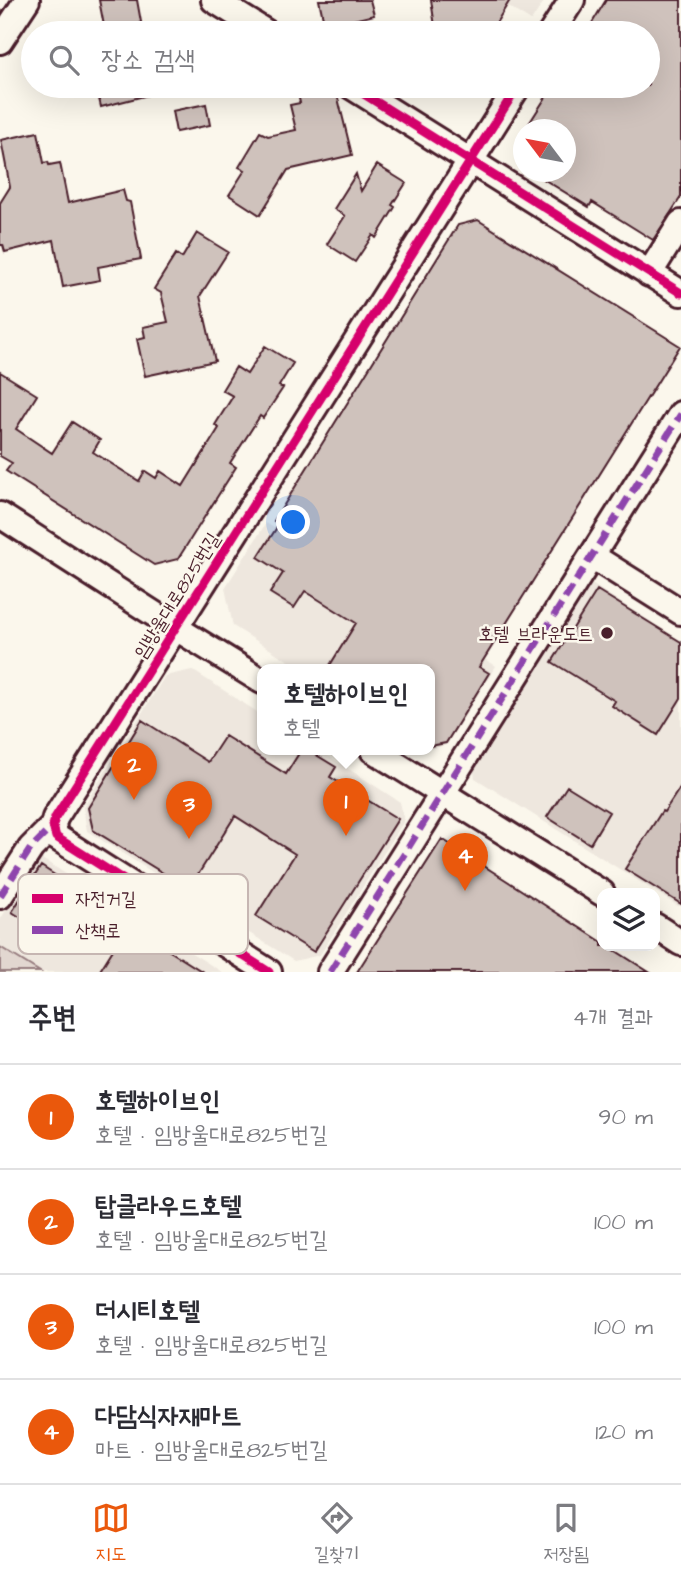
<!DOCTYPE html>
<html lang="ko">
<head>
<meta charset="utf-8">
<style>
	body { margin:0; font-family:"Architects Daughter","Poor Story",sans-serif; background:#f7f7f7; color:#2b2b33 }
	.controls { position:absolute; right:21px; bottom:21px; display:grid; overflow:hidden; border-radius:14px; box-shadow:0 7px 28px #0002 }
	.controls button { width:63px; height:63px; display:grid; place-items:center; padding:0; border:0; border-bottom:2px solid #e1e1e2; background:#fff; color:#2b2b33; font:35px sans-serif }
	.compass { position:absolute; left:513px; top:119px; width:63px; height:63px; border-radius:50%; background:#fff; box-shadow:0 7px 28px #0002; rotate:302deg }
	.you { position:absolute; left:294px; top:523px; width:24px; height:24px; margin:-18px; border:5px solid #fff; border-radius:50%; background:#1a73e8; box-shadow:0 0 0 10px #1a73e833 }
	.badge { display:grid; place-items:center; width:46px; height:46px; border-radius:50%; background:#ea580c; color:#fff; font-size:23px; font-weight:700 }
	.pin { position:absolute; translate:-50% -58px; filter:drop-shadow(0 2px 4px #0008) }
	.pin::after { content:''; position:absolute; top:37px; width:24px; height:21px; background:inherit; clip-path:polygon(0 0,100% 0,50% 100%) }
	.popup { position:absolute; left:257px; top:664px; width:178px; height:91px; box-sizing:border-box; display:grid; place-content:center; border-radius:14px; background:#fff; filter:drop-shadow(0 2px 5px #0005); font-size:23px; white-space:nowrap; color:#7c7c81 }
	.popup b { font-size:26px; color:#2b2b33 }
	.popup::after { content:''; position:absolute; left:50%; top:100%; margin-left:-14px; border:14px solid transparent; border-top-color:#fff }
	.list { margin:0; padding:0; list-style:none }
	h2 { display:flex; justify-content:space-between; align-items:center; height:91px; margin:0; padding:0 28px; font-size:30px }
	h2 small { font-size:23px; font-weight:400; color:#7c7c81 }
	.list li { display:grid; grid-template-columns:46px 1fr auto; gap:21px; align-items:center; box-sizing:border-box; height:105px; padding:0 28px; border-top:2px solid #e1e1e2 }
	.list b { display:block; font-size:26px; white-space:nowrap }
	.list p { margin:0; font-size:23px; white-space:nowrap; color:#7c7c81 }
	.list em { font-size:23px; font-style:normal; color:#7c7c81 }
	.icon { flex:none; width:38px; height:38px; fill:none; stroke:currentColor; stroke-width:2; stroke-linecap:round; stroke-linejoin:round }
	.map { position:relative; flex:none; width:681px; height:972px; overflow:hidden }
	.search { position:absolute; background:#fff; box-shadow:0 7px 28px #0002; left:21px; right:21px; top:21px; height:77px; display:flex; align-items:center; gap:18px; box-sizing:border-box; padding:0 24px; border-radius:38px; color:#7c7c81; font-size:26px }
	.sheet { height:511px; background:#fff }
	nav { display:flex; justify-content:space-around; align-items:center; box-sizing:border-box; height:98px; border-top:2px solid #e1e1e2; background:#fff; font-size:19px; color:#7c7c81 }
	nav a { display:grid; justify-items:center; gap:4px }
	nav .on { color:#ea580c }
	.map>svg:first-child { display:block }
</style>
</head>
<body>
<div class="map">
<svg width="681" height="972" viewBox="0 0 681 972">
	<rect width="100%" height="100%" fill="#fbf7ec"/>
	<filter id="ink" filterUnits="userSpaceOnUse"><feTurbulence type="fractalNoise" baseFrequency=".0143" numOctaves="2"/><feDisplacementMap in="SourceGraphic" scale="14" xChannelSelector="R" yChannelSelector="G"/><feConvolveMatrix kernelMatrix="1 2 1 2 8 2 1 2 1" color-interpolation-filters="sRGB"/></filter>
	<g filter="url(#ink)">
		<!-- built -->
		<path fill="#eee7de" d="M497,0H545L531,21Z
			M266,523L496,666L446,745L430,749V670H303L233,626L225,588Z
			M587,581L681,641V905L678,906L475,778L472,760Z
			M192,670L262,715V750H319L400,802L404,821L320,955L294,961L87,831L83,807L165,676Z
			M39,857L222,972H40L0,947V920Z"/>
		<!-- green -->
		<path fill="#e2d7d0" stroke="#967b7e" stroke-width="2" d="M0,947L40,972H0Z"/>
		<!-- building -->
		<path fill="#cfc2bc" stroke="#4a1f2b" stroke-width="2" d="M99,0H137L143,33H114V30L105,31Z
			M319,0H370L374,15L325,27Z
			M431,0H510L490,33H436Z
			M606,0H681V197L653,240L592,202L589,207L532,172H565V130H525L553,86H648V33H586Z
			M96,86H160V92L101,107Z
			M332,86H335L352,155L288,170L260,215L229,195L245,170L239,167L260,132L268,136L296,130L290,105L300,103L298,94Z
			M206,104L210,125L176,132L172,111Z
			M38,132L44,163L48,162L49,165L60,163L68,203L123,190L126,201L130,202L141,259L98,267L100,280L63,287L54,240L5,252L3,245H0V203L10,187L1,140Z
			M377,165L406,183L392,205L395,207L376,238L373,235L355,262L327,244L345,216L334,209L356,174L361,191Z
			M478,220L680,346L479,667L489,673L446,743L430,746V670H327L356,623L305,591L294,608L270,593L283,573L258,557L279,524L274,521L458,225Z
			M197,233L228,252L200,296L215,361L145,376L137,339L145,337L143,327L168,322L161,293L154,289L176,254L182,258Z
			M265,346L293,363L279,386L283,388L263,418L260,416L230,463L236,467L178,559L154,565L6,471L12,463L0,456V372L37,395L16,429L52,453L72,422L100,440L93,452L139,481L145,471L156,478L160,471L183,486L219,428L215,425L233,396L222,390L236,367L247,374Z
			M597,590L681,642V698L658,735L612,706L615,701L552,662Z
			M142,720L208,762L225,736L286,774L301,750H308L336,767L330,777L398,819L314,952L256,916L295,854L235,816L189,889L93,830L88,808Z
			M567,786L609,812L590,844L547,817Z
			M681,786V904L625,869L662,811L664,812Z
			M442,839L602,942V946H608L649,972H357Z
			M41,866L76,889L47,934L12,912Z
			M131,921L168,944L165,948L203,972H99Z"/>
		<g fill="none" stroke-linecap="round" stroke-linejoin="round">
			<!-- minor casing -->
			<g stroke="#4a1f2b" stroke-width="30">
				<path id="minor" d="M214,0L267,33
					M551,33L572,0
					M0,41L27,0
					M351,86L681,293
					M649,274L681,223
					M0,515L176,628L262,681
					M592,556L681,612
					M373,750L602,893
					M0,896L31,848L53,826
					M655,926L681,943
					M269,972L56,837L53,826L55,818L518,86
					M330,972L681,414"/>
			</g>
			<!-- minor -->
			<use href="#minor" stroke="#fbf7ec" stroke-width="24"/>
			<!-- quiet -->
			<path stroke="#8e44ad" stroke-width="7" stroke-dasharray="14 7" stroke-linecap="butt" d="M0,896L31,848L53,826
				M330,972L681,414"/>
			<!-- cycleway casing -->
			<g stroke="#fbf7ec" stroke-width="13">
				<path id="cycleway" d="M351,86L681,293
					M269,972L56,837L53,826L55,818L518,86"/>
			</g>
			<!-- cycleway -->
			<use href="#cycleway" stroke="#d6006c" stroke-width="9"/>
		</g>
	</g>
	<!-- markers -->
	<circle fill="#4a1f2b" stroke="#fbf7ec" stroke-width="2.5" cx="607" cy="633" r="7"/>
	<g text-anchor="middle" stroke-width="5" stroke-linejoin="round" paint-order="stroke">
		<!-- street labels -->
		<g font-size="19" fill="#4a1f2b" stroke="#fbf7ec">
			<text transform="translate(176 595) rotate(-58)" y="7">임방울대로825번길</text>
		</g>
		<!-- poi labels -->
		<g font-size="19" fill="#4a1f2b" stroke="#fbf7ec" text-anchor="end">
			<text x="593" y="640">호텔 브라운도트</text>
		</g>
	</g>
	<!-- legend -->
	<rect x="18" y="874" width="230" height="80" rx="10" fill="#fbf7ec" stroke="#c6b6b2" stroke-width="2"/>
	<rect x="32" y="894" width="31" height="9" fill="#d6006c"/>
	<rect x="32" y="926" width="31" height="8" fill="#8e44ad"/>
	<g font-size="19" fill="#4a1f2b">
		<text x="75" y="905">자전거길</text>
		<text x="75" y="937">산책로</text>
	</g>
</svg>
<div class="controls">
<button><svg class="icon" aria-label="layers" viewBox="0 0 24 24"><path d="M12 4l9 5-9 5-9-5zM3 14l9 5 9-5"/></svg></button>
</div>
<svg class="compass" viewBox="-18 -18 36 36"><path d="M0-13l5 13h-10z" fill="#e53935"/><path d="M0 13l5-13h-10z" fill="#7c7c81"/></svg>
<div class="you"></div>
<div class="pin badge" style="left:346px;top:836px">1</div>
<div class="popup"><b>호텔하이브인</b>호텔</div>
<div class="pin badge" style="left:134px;top:800px">2</div>
<div class="pin badge" style="left:189px;top:839px">3</div>
<div class="pin badge" style="left:465px;top:891px">4</div>
<div class="search"><svg class="icon" aria-label="search" viewBox="0 0 24 24"><circle cx="10" cy="10" r="6"/><path d="M15 15l6 6"/></svg>장소 검색</div>
</div>
<section class="sheet">
<h2>주변<small>4개 결과</small></h2>
<ul class="list">
<li><span class="badge">1</span><div><b>호텔하이브인</b><p>호텔 · 임방울대로825번길</p></div><em>90 m</em></li>
<li><span class="badge">2</span><div><b>탑클라우드호텔</b><p>호텔 · 임방울대로825번길</p></div><em>100 m</em></li>
<li><span class="badge">3</span><div><b>더시티호텔</b><p>호텔 · 임방울대로825번길</p></div><em>100 m</em></li>
<li><span class="badge">4</span><div><b>다담식자재마트</b><p>마트 · 임방울대로825번길</p></div><em>120 m</em></li>
</ul>
</section>
<nav>
<a class="on"><svg class="icon" aria-label="map" viewBox="0 0 24 24"><path d="M3 6l6-2 6 2 6-2v14l-6 2-6-2-6 2zM9 4v14M15 6v14"/></svg>지도</a>
<a><svg class="icon" aria-label="directions" viewBox="0 0 24 24"><path d="M12 3l9 9-9 9-9-9zM9 14v-3h6M13 9l2 2-2 2"/></svg>길찾기</a>
<a><svg class="icon" aria-label="saved" viewBox="0 0 24 24"><path d="M7 4h10v16l-5-4-5 4z"/></svg>저장됨</a>
</nav>
</body>
</html>
